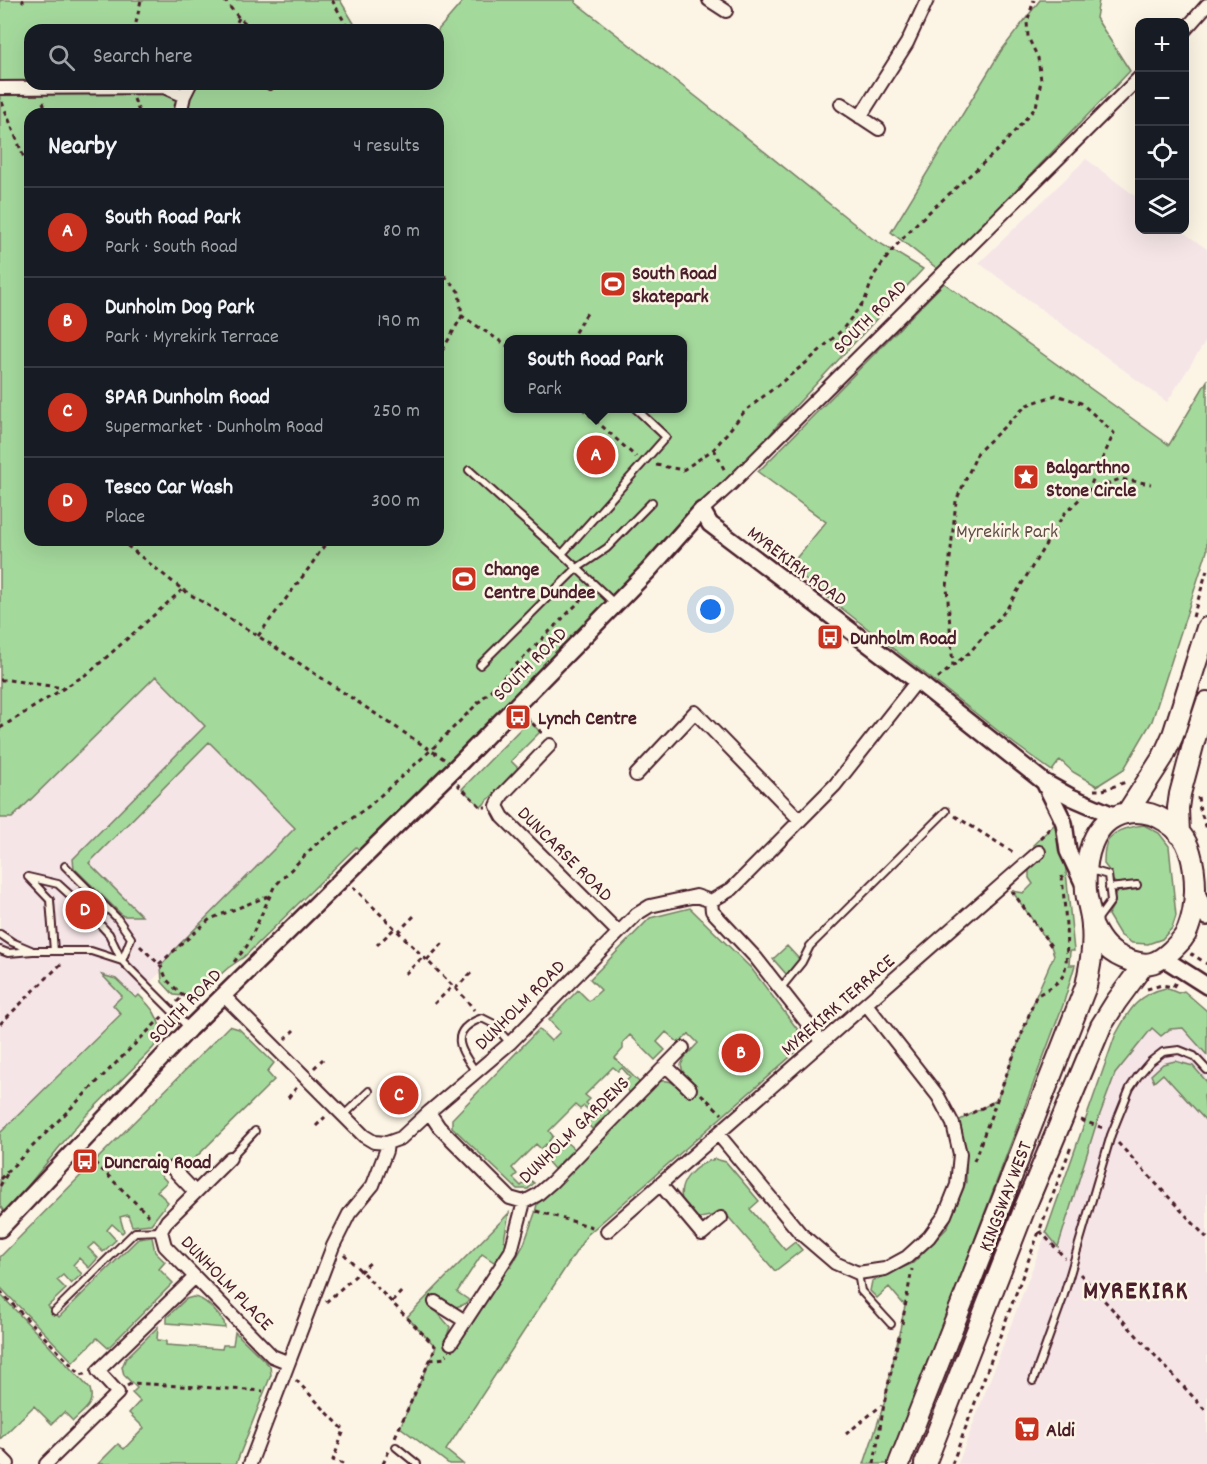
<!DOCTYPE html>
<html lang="en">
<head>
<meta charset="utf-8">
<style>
	body { margin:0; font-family:Dekko,sans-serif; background:#20242c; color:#f1f3f6 }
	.controls { position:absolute; right:18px; top:18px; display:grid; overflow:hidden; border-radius:12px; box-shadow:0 6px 24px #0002 }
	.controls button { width:54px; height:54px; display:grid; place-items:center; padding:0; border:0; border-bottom:2px solid #363941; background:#171b24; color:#f1f3f6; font:30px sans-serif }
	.you { position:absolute; left:711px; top:610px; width:21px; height:21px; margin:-15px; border:4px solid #fff; border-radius:50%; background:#1a73e8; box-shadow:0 0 0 9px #1a73e833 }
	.badge { display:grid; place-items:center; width:39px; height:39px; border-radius:50%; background:#c8321e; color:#fff; font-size:20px; font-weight:700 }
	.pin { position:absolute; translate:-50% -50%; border:3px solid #fff; box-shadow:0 2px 6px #0006 }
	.popup { position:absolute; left:504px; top:335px; width:183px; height:78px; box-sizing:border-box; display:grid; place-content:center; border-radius:12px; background:#171b24; filter:drop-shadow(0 2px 4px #0005); font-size:20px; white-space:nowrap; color:#9ea1a6 }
	.popup b { font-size:22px; color:#f1f3f6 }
	.popup::after { content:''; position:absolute; left:50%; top:100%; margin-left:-12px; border:12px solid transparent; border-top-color:#171b24 }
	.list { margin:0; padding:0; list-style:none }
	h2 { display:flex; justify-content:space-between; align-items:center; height:78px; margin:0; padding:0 24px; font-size:26px }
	h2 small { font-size:20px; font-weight:400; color:#9ea1a6 }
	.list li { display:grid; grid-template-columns:39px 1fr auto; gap:18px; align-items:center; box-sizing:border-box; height:90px; padding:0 24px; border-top:2px solid #363941 }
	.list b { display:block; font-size:22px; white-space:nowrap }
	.list p { margin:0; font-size:20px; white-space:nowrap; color:#9ea1a6 }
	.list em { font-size:20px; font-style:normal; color:#9ea1a6 }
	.icon { flex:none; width:33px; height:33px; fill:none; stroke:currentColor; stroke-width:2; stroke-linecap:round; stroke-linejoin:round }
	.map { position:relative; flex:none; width:1207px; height:1464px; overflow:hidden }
	.search { position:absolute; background:#171b24; box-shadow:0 6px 24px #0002; left:24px; top:24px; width:420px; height:66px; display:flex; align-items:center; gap:15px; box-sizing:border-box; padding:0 21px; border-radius:18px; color:#9ea1a6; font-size:22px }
	.panel { position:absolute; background:#171b24; box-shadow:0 6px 24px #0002; left:24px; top:108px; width:420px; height:438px; border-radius:18px }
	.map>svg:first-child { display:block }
</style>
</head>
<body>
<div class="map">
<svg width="1207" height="1464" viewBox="0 0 1207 1464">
	<rect width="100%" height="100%" fill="#fcf5e5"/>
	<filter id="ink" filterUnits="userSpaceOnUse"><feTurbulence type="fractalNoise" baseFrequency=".0167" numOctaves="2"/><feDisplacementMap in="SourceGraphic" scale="12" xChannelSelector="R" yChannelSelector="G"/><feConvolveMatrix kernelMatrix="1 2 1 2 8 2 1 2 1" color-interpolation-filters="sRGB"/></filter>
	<g filter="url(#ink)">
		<!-- built -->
		<path fill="#f5e5e7" d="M1086,159L1139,199L1140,230H1180L1207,249V339L1167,402L979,263Z
			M155,675L306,827L0,1133V818H12Z
			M1172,1004L1207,1032V1464H958L1125,1025Z"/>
		<!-- green -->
		<path fill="#a4d99c" stroke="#777c64" stroke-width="1.5" fill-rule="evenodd" d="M0,0H340L358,30H30V84H388L390,87L393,84H438V30L464,0H576L575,2L699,99L873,239L923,269L776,427L731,484L365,855L356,847L244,957L228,968L197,995L183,996L174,995L162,982L161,966L175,949L295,828L209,742L89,863L142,916H123L74,868L73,859L205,726L156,676L12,818H0ZM30,114H438V540H30ZM509,340H683V408H509Z
			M1040,0H1099L1096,18L1130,71L939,270L891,232L1001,51Z
			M944,283L1169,445L1207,381V551L1152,721L1124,769L1097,786L1073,772L1060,760L1052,771L1016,745L789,567L826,522L758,472Z
			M529,720L540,732L511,761L519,769L481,807L462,789Z
			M1056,823L1063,842L1074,951H1070L1069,965H1075L1063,1005L890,1464H864L884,1404L905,1306L889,1287L877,1298L870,1291L872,1281L913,1263L947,1228L966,1182V1148L958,1121L997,1100L1036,996L1054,955L1051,946L1012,891L1024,893L1033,884L1029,878V869L1042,856L1033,845Z
			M1144,825L1159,833L1169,846L1176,916L1172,928L1162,939L1148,944L1132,943L1120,935L1108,915L1115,902L1114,896L1117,892L1139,889L1138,882L1117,884L1111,879V873L1104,864C1104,859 1104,854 1105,849C1108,830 1128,827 1144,825Z
			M690,908L751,968L798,1030L802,1039L798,1050L587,1235L446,1450L463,1464H449L400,1427L436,1347L407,1317L509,1213L504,1240L507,1242L503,1251L494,1262L482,1254L457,1292L469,1300L463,1305L455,1307L438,1297L431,1308L438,1313L450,1327L446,1339L456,1347L506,1268L511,1267L524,1244L535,1213L537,1204L553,1189L657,1082C673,1077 676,1087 687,1095L696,1085L683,1072L681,1065L685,1057L698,1043L689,1034L679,1043L666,1032L657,1042L665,1050L655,1060L630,1035L623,1042V1049L615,1058L639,1082V1086L634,1091L629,1092L623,1085L630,1077L622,1068L618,1071L613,1067L585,1095L590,1099L586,1103L596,1112L603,1105L610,1112L592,1129L586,1122L593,1115L584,1106L580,1109L575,1105L549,1131L553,1136L549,1141L559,1150L566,1142L574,1149L554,1169L547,1161L554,1153L546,1144L541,1149L536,1144L512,1168L517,1174L513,1178L521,1186L529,1179L534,1183L528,1189H517L452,1127V1119L539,1029L551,1041L560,1032L549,1020L578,990L589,1001L601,990L590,979L650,918Z
			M787,946L800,960L787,975L773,959Z
			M102,975L116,979L136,998L139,995C153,1009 158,1015 162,1035L153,1048L78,1124L15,1202L5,1213L0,1206V1133L121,1014L113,1005L122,996Z
			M1166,988L1178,993L1184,991L1207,1011V1055L1183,1028L1170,1029L1161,1036L1152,1028L1115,1074L1096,1125L1058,1247L1046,1232L1115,1036C1128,1012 1137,994 1166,988Z
			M229,1026L239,1029L274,1063L267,1072L274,1080L187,1166L175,1157L159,1173L167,1182L157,1191L168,1202L151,1224L132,1226L128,1215L120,1217L124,1231L122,1233L112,1224L107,1230L116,1240L103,1252L94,1243L88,1248L98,1258L89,1268L79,1258L73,1265L82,1274L71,1284L63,1275L57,1280L66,1289L48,1306L59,1317L138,1239L152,1237L155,1252L165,1262L159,1269L173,1283L108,1348L97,1338L73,1362L0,1287V1257Z
			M1175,1061L1193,1066L1207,1082V1090L1204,1096L1207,1122L1163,1074L1154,1082L1151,1075L1163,1064Z
			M715,1159L726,1162L759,1201L750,1209L785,1250L795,1242L802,1250L775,1271L725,1213L695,1219C691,1215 685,1210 683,1204C675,1182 696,1164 715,1159Z
			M0,1294L90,1389C95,1405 84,1410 73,1421L64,1412L52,1424L34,1406L0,1439Z
			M193,1297C206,1298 216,1312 224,1322L225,1328L167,1323V1317L186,1299Z
			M158,1327L157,1340L166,1341V1345L222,1349L223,1345H233L235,1332L270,1366L271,1375L236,1464H98L118,1444L124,1449L144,1428L129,1413L140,1401L132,1393L137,1388L124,1375L122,1367L126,1358Z"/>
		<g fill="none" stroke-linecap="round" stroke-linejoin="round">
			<!-- service casing -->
			<g stroke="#4a1f2b" stroke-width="10">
				<path id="service" d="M267,84L270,86
					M469,470L562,554
					M615,604L562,554L666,437L635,408
					M480,665L576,569L607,548L652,502
					M65,866L117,918L131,938L122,961
					M1091,870L1108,875L1111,901L1097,920
					M28,877L50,900L54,951
					M28,877L58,884L81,905
					M1109,888L1137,885
					M97,921L109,934L122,961
					M0,934L12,942L31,950
					M0,950L8,953L33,951H91L122,961L188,1027
					M780,989L802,962L810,946L946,811
					M476,1072C460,1050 447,1031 482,1018L492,1023L510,1043
					M344,1115L369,1091
					M230,1158L255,1131
					M858,1273L861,1291L891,1324
					M55,1311L135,1232L161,1231
					M1033,1381L1063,1298L1111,1135L1130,1088L1138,1076L1150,1062L1163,1052L1179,1050L1194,1056L1207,1070
					M396,1447L417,1464"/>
			</g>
			<!-- minor casing -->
			<g stroke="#4a1f2b" stroke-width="16">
				<path id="minor" d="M709,0L726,11
					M1184,31L1207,5
					M0,88L164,87L184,96
					M841,104L879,129
					M180,114L184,96L190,84
					M860,117L907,43L927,0
					M702,510L731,484L1140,77
					M550,745L502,795L497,806L503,817L618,932
					M636,775L695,712L800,820
					M711,901L712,911L756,958L822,1042
					M223,995L364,1136L374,1142L387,1143L401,1138L429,1112L510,1043L637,914L650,906L696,896L711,901L732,889L835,785L917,681
					M666,1066L690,1089
					M429,1112L439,1127L510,1198L524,1202L537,1195L552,1182L683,1048
					M718,1134L800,1233L835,1263L858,1273L885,1269L907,1257L929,1237L945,1215L957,1185L960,1154L953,1124L938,1096L866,1004
					M230,1158L167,1221L161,1231L165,1246L272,1356L287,1362
					M172,1168L195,1192
					M660,1184L702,1234L721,1218
					M607,1231L1039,852
					M435,1302L465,1321
					M451,1343L511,1251L524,1202
					M0,1456L8,1464
					M46,1464L118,1393L98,1371L195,1277
					M250,1464L333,1246L349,1214L373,1185L386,1151L387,1143"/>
			</g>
			<!-- tertiary casing -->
			<g stroke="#4a1f2b" stroke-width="20">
				<path id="tertiary" d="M1044,782L1060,814L1064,823L1068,851L1085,887
					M1196,890L1207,917
					M1163,958L1207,986
					M0,1229L189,1029L456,767L648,571L702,510L710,524L917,681L1044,782L1071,797L1115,816"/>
			</g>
			<!-- trunk casing -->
			<g stroke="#4a1f2b" stroke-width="24">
				<path id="trunk" d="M1127,813L1163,757L1173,735L1207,628
					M1179,834L1178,808L1180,794L1195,738L1207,702
					M899,1464L1086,986C1090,966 1094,947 1092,927C1092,915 1087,903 1086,891C1084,861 1091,820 1126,813C1153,808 1182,826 1190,852C1197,876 1197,906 1188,929C1185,938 1178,944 1172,950C1158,963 1149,967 1131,961C1110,954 1101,944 1092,925
					M925,1464L1026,1205L1101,1026L1116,1002L1144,964"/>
			</g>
			<!-- path -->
			<path stroke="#4a1f2b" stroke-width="3" stroke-dasharray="4.5 4.5" stroke-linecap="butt" d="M22,0L23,1L24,0
				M224,0L239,18L254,30
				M332,0L349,30
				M136,23L141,0
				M233,30L239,18
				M134,99L140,114
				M2,102L30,173
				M43,102L47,114
				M438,269L444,275L459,292L462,316L509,347
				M570,340L587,313
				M438,358L462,316
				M582,408L636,457
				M714,449L725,471
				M656,465L683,470L714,449L745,411L807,362L842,330L865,300L874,275L894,248L917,223L1001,147L1036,107L1041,80L1038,58L1028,37L1027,22L1034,0
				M120,540L183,590L258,636L444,759
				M1193,617L1207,570
				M258,636L309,568L328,540
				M953,667L947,587L956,501L978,452L1027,405L1056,395L1081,403L1114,433L1088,491
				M938,678L970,652L1006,610L1064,514L1088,491L1120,479L1151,484
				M0,680H9L64,688
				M526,717L543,734
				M0,728L90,672L182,590
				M457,784L481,807H486
				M1094,790H1103L1126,782
				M1198,797L1200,810L1207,829
				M955,816L1016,854
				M1040,838L1050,828
				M353,887L466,999L474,1010
				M1012,891L1051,946
				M398,932L417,913
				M377,945L395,928
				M140,946L161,966L167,980L183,996
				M1191,956L1192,954L1207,964
				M427,960L445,941
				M234,962L247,946L274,887L315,845L369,806L431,750L590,591
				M159,964L210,919L271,895
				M405,974L423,957
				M455,989L474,970
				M1147,989L1162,985L1173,987L1176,982
				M177,1002L183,996L197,995L219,977
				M434,1004L453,986
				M0,1024L64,961
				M285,1039L294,1030
				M314,1068L323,1059
				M701,1094L722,1114
				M288,1098L297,1087
				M964,1117L996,1101
				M1081,1120L1103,1128
				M316,1126L325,1117
				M1118,1143L1207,1238
				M88,1156L152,1219
				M974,1161L1036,996C1045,991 1056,985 1062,977C1072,964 1063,894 1062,875
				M0,1179L164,1015
				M0,1186L7,1174
				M536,1211L596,1228
				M1040,1231L1065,1258
				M344,1254L436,1347L395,1437
				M1080,1274L1207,1412
				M0,1291L81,1375L87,1373
				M326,1302L372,1261
				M392,1302L402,1291
				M902,1324L912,1269
				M430,1360L445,1358L447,1354
				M296,1380L344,1430L333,1460L343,1464
				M127,1386L132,1383L263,1391
				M846,1434L882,1405
				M383,1464L389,1451
				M874,1464L884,1404L900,1331
				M952,1464L1072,1144"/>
			<!-- service -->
			<use href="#service" stroke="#fcf5e5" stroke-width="6"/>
			<!-- minor -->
			<use href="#minor" stroke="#fcf5e5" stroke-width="12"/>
			<!-- tertiary -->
			<use href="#tertiary" stroke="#fcf5e5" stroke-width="15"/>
			<!-- trunk -->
			<use href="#trunk" stroke="#fcf5e5" stroke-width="20"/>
		</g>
	</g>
	<!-- icons -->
	<defs>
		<g id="stadium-square" transform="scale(1.35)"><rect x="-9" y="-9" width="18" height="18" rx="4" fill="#c8321e" stroke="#fcf5e5"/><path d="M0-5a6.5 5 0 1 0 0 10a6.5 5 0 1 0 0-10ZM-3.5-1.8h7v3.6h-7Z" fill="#fff"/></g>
		<g id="sight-square" transform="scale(1.35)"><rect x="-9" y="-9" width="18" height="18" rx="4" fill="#c8321e" stroke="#fcf5e5"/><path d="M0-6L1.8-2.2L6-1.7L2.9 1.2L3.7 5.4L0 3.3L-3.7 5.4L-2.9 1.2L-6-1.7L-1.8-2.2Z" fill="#fff"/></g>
		<g id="bus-square" transform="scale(1.35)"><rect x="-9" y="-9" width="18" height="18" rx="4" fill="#c8321e" stroke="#fcf5e5"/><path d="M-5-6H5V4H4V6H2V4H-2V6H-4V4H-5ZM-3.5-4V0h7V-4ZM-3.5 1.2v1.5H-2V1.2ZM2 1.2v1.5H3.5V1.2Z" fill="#fff"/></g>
		<g id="supermarket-square" transform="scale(1.35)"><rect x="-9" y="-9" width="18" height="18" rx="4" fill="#c8321e" stroke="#fcf5e5"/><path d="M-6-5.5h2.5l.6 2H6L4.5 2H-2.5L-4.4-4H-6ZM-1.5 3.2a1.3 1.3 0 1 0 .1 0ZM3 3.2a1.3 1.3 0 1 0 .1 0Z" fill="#fff"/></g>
	</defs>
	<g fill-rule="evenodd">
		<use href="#stadium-square" x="613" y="284"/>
		<use href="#sight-square" x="1026" y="477"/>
		<use href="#stadium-square" x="464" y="579"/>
		<use href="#bus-square" x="830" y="637"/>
		<use href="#bus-square" x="518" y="717"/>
		<use href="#bus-square" x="85" y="1161"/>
		<use href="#supermarket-square" x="1027" y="1429"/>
	</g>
	<g text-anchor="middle" stroke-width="5" stroke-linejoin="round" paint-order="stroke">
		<!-- poi labels -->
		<g font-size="20" font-weight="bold" fill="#4a1f2b" stroke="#fcf5e5" text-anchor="start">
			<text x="632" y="279">South Road<tspan x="632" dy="23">Skatepark</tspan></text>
			<text x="1046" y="473">Balgarthno<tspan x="1046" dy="23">Stone Circle</tspan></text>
			<text x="484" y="575">Change<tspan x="484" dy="23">Centre Dundee</tspan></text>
			<text x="850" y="644">Dunholm Road</text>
			<text x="538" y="724">Lynch Centre</text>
			<text x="104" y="1168">Duncraig Road</text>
			<text x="1046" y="1436">Aldi</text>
		</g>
		<!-- street labels -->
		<g font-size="20" fill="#4a1f2b" stroke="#fcf5e5">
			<text transform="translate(869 316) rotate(-45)" y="7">SOUTH ROAD</text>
			<text transform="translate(798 565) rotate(37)" y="7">MYREKIRK ROAD</text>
			<text transform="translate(529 663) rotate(-45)" y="7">SOUTH ROAD</text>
			<text transform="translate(566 853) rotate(45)" y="7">DUNCARSE ROAD</text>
			<text transform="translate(519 1004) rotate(-45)" y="7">DUNHOLM ROAD</text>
			<text transform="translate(837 1004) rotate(-41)" y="7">MYREKIRK TERRACE</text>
			<text transform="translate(184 1005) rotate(-46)" y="7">SOUTH ROAD</text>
			<text transform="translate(573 1129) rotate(-44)" y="7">DUNHOLM GARDENS</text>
			<text transform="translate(1004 1196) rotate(-69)" y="7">KINGSWAY WEST</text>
			<text transform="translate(228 1282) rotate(46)" y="7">DUNHOLM PLACE</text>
		</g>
		<!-- park labels -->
		<g font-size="20" fill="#604e47" stroke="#fcf5e5">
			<text x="1007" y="537">Myrekirk Park</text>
		</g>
		<!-- district labels -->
		<g font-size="26" font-weight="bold" letter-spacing="1.5" fill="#4a1f2b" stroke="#fcf5e5">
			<text x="1136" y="1298">MYREKIRK</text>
		</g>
	</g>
</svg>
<div class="controls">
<button>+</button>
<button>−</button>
<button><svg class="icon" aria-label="locate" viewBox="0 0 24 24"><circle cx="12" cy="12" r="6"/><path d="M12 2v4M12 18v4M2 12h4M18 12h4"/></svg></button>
<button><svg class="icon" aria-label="layers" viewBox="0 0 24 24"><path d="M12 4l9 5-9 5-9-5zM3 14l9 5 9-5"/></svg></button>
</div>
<div class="you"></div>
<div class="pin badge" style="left:596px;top:455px">A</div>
<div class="popup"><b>South Road Park</b>Park</div>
<div class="pin badge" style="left:741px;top:1053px">B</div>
<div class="pin badge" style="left:399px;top:1095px">C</div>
<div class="pin badge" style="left:85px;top:910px">D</div>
<div class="search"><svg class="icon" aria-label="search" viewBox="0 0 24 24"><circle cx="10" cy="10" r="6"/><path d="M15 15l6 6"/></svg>Search here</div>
<section class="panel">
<h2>Nearby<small>4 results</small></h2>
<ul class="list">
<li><span class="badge">A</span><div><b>South Road Park</b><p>Park · South Road</p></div><em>80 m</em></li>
<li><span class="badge">B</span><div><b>Dunholm Dog Park</b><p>Park · Myrekirk Terrace</p></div><em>190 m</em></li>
<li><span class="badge">C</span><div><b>SPAR Dunholm Road</b><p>Supermarket · Dunholm Road</p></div><em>250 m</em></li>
<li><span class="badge">D</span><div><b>Tesco Car Wash</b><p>Place</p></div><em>300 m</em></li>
</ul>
</section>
</div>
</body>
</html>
